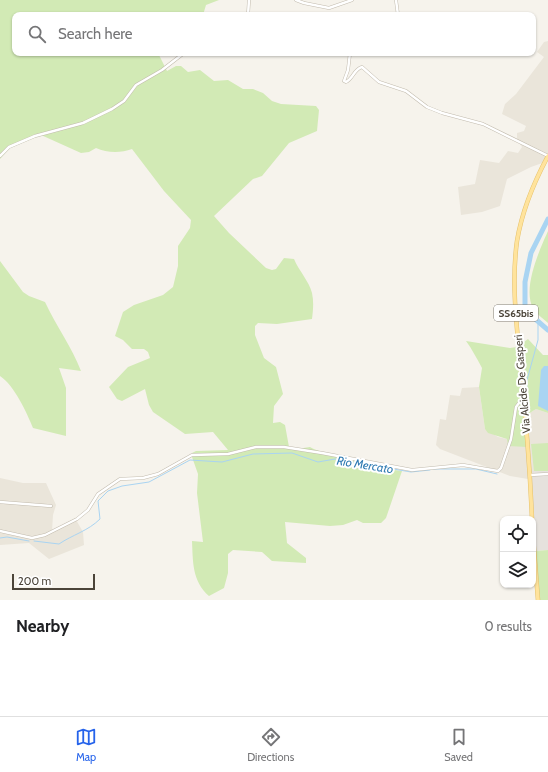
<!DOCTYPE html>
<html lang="en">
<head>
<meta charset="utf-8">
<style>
	body { margin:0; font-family:Cabin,sans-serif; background:#f6f6f6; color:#202124 }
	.controls { position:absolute; right:12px; bottom:12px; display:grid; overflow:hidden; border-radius:8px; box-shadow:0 1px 3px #0004 }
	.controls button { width:36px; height:36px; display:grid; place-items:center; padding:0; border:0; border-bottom:1px solid #e0e0e0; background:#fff; color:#202124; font:20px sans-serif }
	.scale { position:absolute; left:12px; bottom:10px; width:83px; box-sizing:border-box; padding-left:4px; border:2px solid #4b4439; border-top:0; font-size:11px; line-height:14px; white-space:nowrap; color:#4b4439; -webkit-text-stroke:3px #fff; paint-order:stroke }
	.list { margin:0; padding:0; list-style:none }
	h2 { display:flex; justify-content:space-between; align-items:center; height:52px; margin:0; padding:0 16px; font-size:17px }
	h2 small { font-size:13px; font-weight:400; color:#757577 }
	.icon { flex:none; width:22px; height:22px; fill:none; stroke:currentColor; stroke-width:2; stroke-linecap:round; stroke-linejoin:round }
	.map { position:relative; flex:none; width:548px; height:600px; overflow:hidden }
	.search { position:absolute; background:#fff; box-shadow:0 1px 3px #0004; left:12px; right:12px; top:12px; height:44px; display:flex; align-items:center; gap:10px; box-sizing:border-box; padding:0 14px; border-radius:8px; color:#757577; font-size:15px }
	.sheet { height:116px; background:#fff }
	nav { display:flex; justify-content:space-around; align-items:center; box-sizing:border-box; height:56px; border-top:1px solid #e0e0e0; background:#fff; font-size:11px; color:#757577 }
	nav a { display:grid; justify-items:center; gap:2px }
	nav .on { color:#2563eb }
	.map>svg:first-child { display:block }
</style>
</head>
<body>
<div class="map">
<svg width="548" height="600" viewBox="0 0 548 600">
	<rect width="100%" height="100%" fill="#f6f3ec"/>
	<!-- residential -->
	<path fill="#eae5da" d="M548,41V161L531,167L507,179L500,206L482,212L461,215L458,187L475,184L480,160L499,163L508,151L518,153L522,147L517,140V133L524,131L526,126L502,114L505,104L516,94L544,57L537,52L544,42Z
		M479,387L485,429L498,437L507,439L525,416L536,409L548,413V471H528V479L510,476L440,449L436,445L440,419L446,420L450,395L460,396L462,388Z
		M0,478L23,483H46L56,505L53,515L52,531L75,518L83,532L84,545L49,559L29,543L0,545Z"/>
	<!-- industrial -->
	<path fill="#e6e2dd" d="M528,471H548V550L536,551Z"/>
	<!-- green -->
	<path fill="#d2eab5" d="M0,0H219L206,5L203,15H15V53H158L167,71L176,66H181L188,72L200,70L214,81L228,80L243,89H253L263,93L272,101L281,104L316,106L319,110L317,131L289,143L262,176L253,179L214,216L229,233L266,268L272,270L276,269L284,258L294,259C299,271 309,281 312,293C314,302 313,311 312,319L277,324L258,323L255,326V335L264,358L276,367L283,394L274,406L273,423L280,422L285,425L289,447L297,449L310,447C323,456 357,453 363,466L402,471L386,518L381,523H363L357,520L343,525L330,526L285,522L287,543L306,558V563L272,561L262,552L233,550L228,554V573L224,588L209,596C192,581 193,562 192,541L203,542L197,493L198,474L192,457V453L196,451L228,450L213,432L185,434L153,412L149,405L145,389L122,401L117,399L109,387L128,367L150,358L148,352L144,349H132L123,340L115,336L123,312L134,305L163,295L173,287L178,266V246L190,228L191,220L164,191L132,149C121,153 107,153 96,148L89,152L81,153L41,135L10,148L0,159Z
		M548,231V323C543,318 536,314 533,308C522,288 540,249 548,231Z
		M0,261L23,292L29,296L45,302C56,326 72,347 81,371L59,368L66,388V436L33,428C27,413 14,385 0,376Z
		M528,339L543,355H548V413L536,409L525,416L527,447L508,446L507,439L488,433L485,429L479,387L482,368C477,359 472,349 466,341L510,348L517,347Z
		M548,443V471H534L531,444Z
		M548,550V600H539L536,551Z"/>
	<!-- water -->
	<path fill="#a9d4f2" d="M544,366H548V411L538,406L541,370Z"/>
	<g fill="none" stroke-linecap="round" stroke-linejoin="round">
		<!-- stream -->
		<path stroke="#a9d4f2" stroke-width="1" d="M526,401L527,380L538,340V321
			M433,469H476L497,474
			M0,538L7,537L29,541
			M34,541L59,544C72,535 88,531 100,519L98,501L108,491L122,486L149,482L190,460L222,462L253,454L292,453L318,462L335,459L411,472L430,470"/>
		<!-- river -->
		<path stroke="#a9d4f2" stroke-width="5" d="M548,219L531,253L525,282V310L548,330"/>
		<!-- minor casing -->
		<g stroke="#c2bbae" stroke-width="3.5">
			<path id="minor" d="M296,0L304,3L329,8L352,0
				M396,0L398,15
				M248,15L249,0
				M350,53L348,70L344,81L346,82C353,79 354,69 362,67L379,82L406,91L427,107L442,113L483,124L548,156
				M0,156L9,147L35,136L83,123L112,109L124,101L136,85L162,70L184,53
				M530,475L548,474
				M0,502L51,506
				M0,531L32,538L45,535L77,519L88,510L98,494L120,479L143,478L158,474L192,455L228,454L256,447H284L322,453L412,470L463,465L498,471L501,468L511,439L516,407L519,403L524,401"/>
		</g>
		<!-- primary casing -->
		<g stroke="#e6c16a" stroke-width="4.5">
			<path id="primary" d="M532,519C530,470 526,420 521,371C517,328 511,284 517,241C522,211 534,182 548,156
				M533,536L538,600"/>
		</g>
		<!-- minor -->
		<use href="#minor" stroke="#fff" stroke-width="2.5"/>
		<!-- primary -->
		<use href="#primary" stroke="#ffe39c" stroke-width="3.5"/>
	</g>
	<g text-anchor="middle" stroke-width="4" stroke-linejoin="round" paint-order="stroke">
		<!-- shield labels -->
		<rect fill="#fff" stroke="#817c74" stroke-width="1" x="494" y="305" width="44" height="16" rx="3"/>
		<g font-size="10" font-weight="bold" fill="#4b4439">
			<text x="516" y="317">SS65bis</text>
		</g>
		<!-- street labels -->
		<g font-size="11" fill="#4b4439" stroke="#fff">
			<text transform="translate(522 384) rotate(-95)" y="4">Via Alcide De Gasperi</text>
		</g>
		<!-- water labels -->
		<g font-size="12" font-style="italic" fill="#2e7ab2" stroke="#fff">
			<text transform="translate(365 465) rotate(9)" y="4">Rio Mercato</text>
		</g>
	</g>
</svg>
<div class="controls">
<button><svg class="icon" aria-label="locate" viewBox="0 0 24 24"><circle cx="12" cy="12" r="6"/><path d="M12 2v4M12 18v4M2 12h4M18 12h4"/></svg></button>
<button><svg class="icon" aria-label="layers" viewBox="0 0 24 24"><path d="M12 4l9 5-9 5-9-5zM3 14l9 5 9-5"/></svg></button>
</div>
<div class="scale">200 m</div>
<div class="search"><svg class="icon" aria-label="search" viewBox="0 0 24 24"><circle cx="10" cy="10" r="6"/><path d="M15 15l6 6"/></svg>Search here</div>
</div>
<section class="sheet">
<h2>Nearby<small>0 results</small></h2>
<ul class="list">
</ul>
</section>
<nav>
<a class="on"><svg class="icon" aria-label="map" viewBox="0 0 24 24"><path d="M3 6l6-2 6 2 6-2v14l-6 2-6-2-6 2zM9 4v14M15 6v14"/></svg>Map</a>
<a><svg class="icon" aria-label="directions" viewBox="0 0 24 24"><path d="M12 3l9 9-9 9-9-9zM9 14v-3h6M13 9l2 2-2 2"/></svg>Directions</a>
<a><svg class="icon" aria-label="saved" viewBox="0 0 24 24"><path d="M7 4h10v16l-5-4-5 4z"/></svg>Saved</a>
</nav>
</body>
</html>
